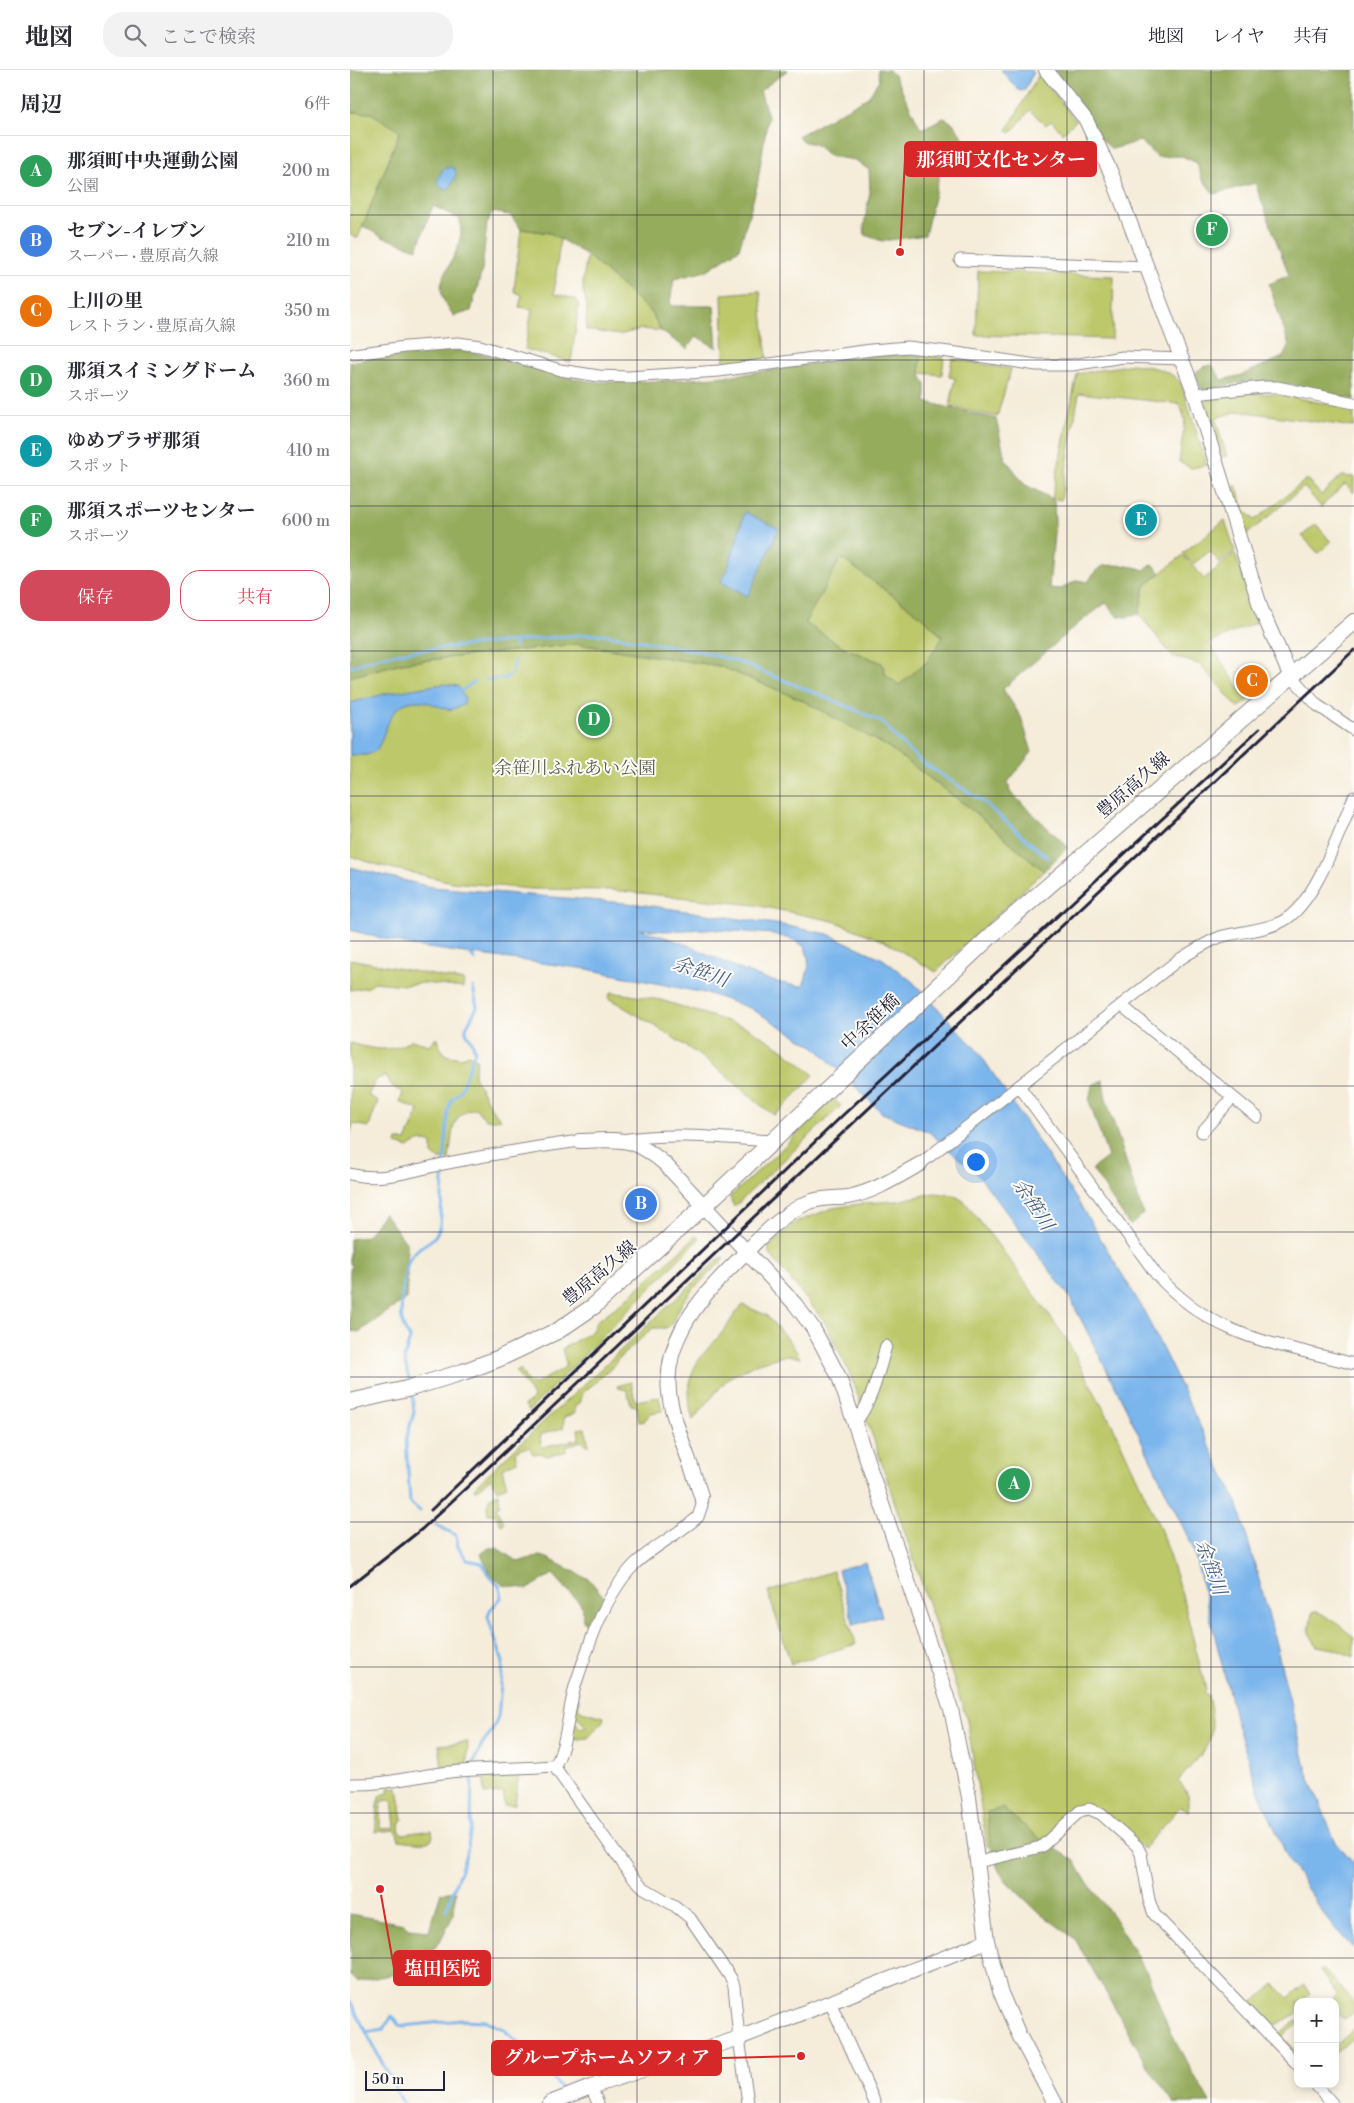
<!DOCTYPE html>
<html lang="ja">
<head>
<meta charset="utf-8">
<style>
	body { margin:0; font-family:"Libre Bodoni","Noto Serif JP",serif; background:#f2f2f3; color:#2b2b33 }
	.controls { position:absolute; right:15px; bottom:15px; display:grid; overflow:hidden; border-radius:10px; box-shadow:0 2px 8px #0003 }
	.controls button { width:45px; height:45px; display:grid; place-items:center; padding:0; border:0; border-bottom:1px solid #e1e1e2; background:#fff; color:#2b2b33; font:25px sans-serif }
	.scale { position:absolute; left:15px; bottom:12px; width:80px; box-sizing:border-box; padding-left:5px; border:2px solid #22223b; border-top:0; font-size:14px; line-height:18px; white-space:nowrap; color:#22223b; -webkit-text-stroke:4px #fdfcf7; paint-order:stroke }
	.you { position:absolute; left:625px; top:1091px; width:18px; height:18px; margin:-12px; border:4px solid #fff; border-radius:50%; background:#1a73e8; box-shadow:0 0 0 8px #1a73e833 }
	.badge { display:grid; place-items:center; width:32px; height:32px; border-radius:50%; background:#d1495b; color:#fff; font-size:16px; font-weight:700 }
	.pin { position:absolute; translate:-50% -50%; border:2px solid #fff; box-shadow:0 1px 5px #0006 }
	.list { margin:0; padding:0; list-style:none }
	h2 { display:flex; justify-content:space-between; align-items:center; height:65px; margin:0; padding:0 20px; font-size:21px }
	h2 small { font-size:16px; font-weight:400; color:#7c7c81 }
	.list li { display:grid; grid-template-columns:32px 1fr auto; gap:15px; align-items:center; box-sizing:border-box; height:70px; padding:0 20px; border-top:1px solid #e1e1e2 }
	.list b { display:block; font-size:19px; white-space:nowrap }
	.list p { margin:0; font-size:16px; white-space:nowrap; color:#7c7c81 }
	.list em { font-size:16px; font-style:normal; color:#7c7c81 }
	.actions { display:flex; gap:10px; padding:15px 20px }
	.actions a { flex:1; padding:11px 0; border:1px solid #d1495b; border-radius:20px; text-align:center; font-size:18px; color:#d1495b }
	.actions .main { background:#d1495b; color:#fff }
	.icon { flex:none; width:28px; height:28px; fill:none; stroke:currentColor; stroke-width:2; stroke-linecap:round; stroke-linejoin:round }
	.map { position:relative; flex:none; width:1004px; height:2033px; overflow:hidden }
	header { display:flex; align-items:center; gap:30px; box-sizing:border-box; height:70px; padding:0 25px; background:#fff; border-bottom:1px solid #e1e1e2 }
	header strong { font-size:24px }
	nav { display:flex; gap:28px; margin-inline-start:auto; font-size:18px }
	.search { width:350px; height:45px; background:#f2f2f3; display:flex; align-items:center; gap:12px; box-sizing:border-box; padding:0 18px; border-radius:20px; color:#7c7c81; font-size:19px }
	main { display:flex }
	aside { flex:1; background:#fff }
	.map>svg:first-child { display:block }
</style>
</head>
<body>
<header>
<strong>地図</strong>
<div class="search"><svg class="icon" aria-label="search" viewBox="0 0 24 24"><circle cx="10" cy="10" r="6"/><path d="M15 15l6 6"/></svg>ここで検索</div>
<nav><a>地図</a><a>レイヤ</a><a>共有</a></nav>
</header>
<main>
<aside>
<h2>周辺<small>6件</small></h2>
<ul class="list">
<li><span class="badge" style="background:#2e9e5b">A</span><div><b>那須町中央運動公園</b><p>公園</p></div><em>200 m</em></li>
<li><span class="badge" style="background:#3f7fe0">B</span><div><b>セブン-イレブン</b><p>スーパー · 豊原高久線</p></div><em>210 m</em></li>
<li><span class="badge" style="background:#e8710a">C</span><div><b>上川の里</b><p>レストラン · 豊原高久線</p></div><em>350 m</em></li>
<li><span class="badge" style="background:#2e9e5b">D</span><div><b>那須スイミングドーム</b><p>スポーツ</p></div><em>360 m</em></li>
<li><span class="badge" style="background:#0f9aa8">E</span><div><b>ゆめプラザ那須</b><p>スポット</p></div><em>410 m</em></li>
<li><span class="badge" style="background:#2e9e5b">F</span><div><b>那須スポーツセンター</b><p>スポーツ</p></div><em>600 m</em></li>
</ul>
<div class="actions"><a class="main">保存</a><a>共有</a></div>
</aside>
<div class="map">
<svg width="1004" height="2033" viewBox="0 0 1004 2033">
	<rect width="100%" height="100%" fill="#fdfcf7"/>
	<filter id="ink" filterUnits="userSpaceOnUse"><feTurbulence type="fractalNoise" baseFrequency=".02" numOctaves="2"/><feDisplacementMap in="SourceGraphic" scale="10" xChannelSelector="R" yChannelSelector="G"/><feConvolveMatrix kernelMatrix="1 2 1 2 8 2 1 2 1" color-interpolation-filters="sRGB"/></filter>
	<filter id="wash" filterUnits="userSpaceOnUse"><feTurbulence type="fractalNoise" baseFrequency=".0096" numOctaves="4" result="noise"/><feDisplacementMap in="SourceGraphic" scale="20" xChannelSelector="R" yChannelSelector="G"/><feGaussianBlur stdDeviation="1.12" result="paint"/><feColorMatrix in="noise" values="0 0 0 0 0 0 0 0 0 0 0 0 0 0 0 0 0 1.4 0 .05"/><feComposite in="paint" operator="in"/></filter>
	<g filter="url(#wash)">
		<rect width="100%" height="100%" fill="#f5ecd9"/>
		<!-- green -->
		<path fill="#bcc869" stroke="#6f7552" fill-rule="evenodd" d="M689,4L726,51L712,63L702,51L695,55L680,40L661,63L657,60Z
			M0,42L21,43L50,61L8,168L0,165Z
			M171,159L200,163L210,169L204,224L226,229L229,235L221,292L175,279L182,239L169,237L172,225L164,221Z
			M237,185L302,243L311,261L292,259L269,265L236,260L237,237L233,220V209Z
			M628,201L764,206L762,269L626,265Z
			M410,221L417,289L374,296L372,224Z
			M571,285L594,288L592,305L570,303Z
			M602,289L661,299L647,347L600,336L605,308L599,307Z
			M782,294C800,297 818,298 831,313L857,395L841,398L829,392L835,350L830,334L729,323L711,430L702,428L727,304Z
			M903,323L926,324L1004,339V357L889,341L865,348L877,387L872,386L854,327Z
			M991,406L1004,407V423L995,414L971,437L954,417L896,465L883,419L886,415L894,439L905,450L957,409L971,425Z
			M875,450L885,481L870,493L860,481L843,494L833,483Z
			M966,454L981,472L968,483L952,466Z
			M885,483L907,552L859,573L894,625L899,622L903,627L888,638L851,595L822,586L789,544L795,516L833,485L854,509Z
			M491,488L574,548L593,568L576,593L549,615L536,605L532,593L495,578L454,553Z
			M227,574L369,596L450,629L538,677L617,736L694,801L586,902L534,871L483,851L405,835L261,820L181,819L102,812L28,795L0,786V607L51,593Z
			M0,889L114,911L113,918L74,913L55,915L24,912L19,917L0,920Z
			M261,922L311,930L398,958L431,978L464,1005L433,1038L424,1045C405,1032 391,1017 373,1003C337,975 298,951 258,928Z
			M85,968L88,969L90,977L96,985L111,988L119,984L127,990L124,1006L141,1038L151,1049C137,1051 134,1050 126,1038C99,1043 103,1066 99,1089H88L82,1084V1073C74,1069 65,1072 59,1078L46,1074L47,1070L56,1071L69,1040L50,1032L53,1022L44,1018L35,1006L27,1009L18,1025L28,1031L19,1057L3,1054L0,1065V973C22,979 41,984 61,970L79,975Z
			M483,1028L491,1036L384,1137L380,1127L439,1072Z
			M584,1123L604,1125L615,1132L661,1192L715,1267L766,1362L810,1458L832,1525L856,1619L854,1622L858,1625C868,1674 859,1675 828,1711C837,1721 841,1727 838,1741L830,1737L794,1778L790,1776L739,1736L696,1768L645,1779L637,1776L617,1650L524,1370L500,1304L474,1251L419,1183V1176L446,1152L483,1138L516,1133L547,1131Z
			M346,1166L350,1168L179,1341L174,1335L181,1331L183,1327C178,1317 171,1311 166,1301L170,1299L177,1311L184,1315L214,1298L216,1293L212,1279L242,1261L247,1251L275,1230Z
			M371,1187L374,1189L344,1218L332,1233L321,1255L316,1258H303L268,1289L263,1297L233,1323L229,1333L225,1335V1343L214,1347L213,1358L192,1364L190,1367L192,1377L229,1369L228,1359L235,1358L239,1375H236L232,1371L216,1376L217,1380L215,1382L197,1386L191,1383L183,1384L179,1377L170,1379L165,1383L167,1391L152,1398L157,1416L147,1420L141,1408L126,1421L124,1418L146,1396Z
			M393,1235L416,1245L442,1274L450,1288L437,1285L408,1293L378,1308L343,1350C337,1332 337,1306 349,1290C356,1279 367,1270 374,1260C382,1250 383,1244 393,1235Z
			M281,1312L285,1331L309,1327L312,1341L301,1343L294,1351L289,1352L287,1336L281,1335L277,1320L268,1318L267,1316Z
			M148,1423L150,1435L146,1438C148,1444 152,1447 154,1453L151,1455L145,1444H138L137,1436L140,1427Z
			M483,1501L506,1574L441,1594L418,1522Z
			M967,1541L990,1555L1004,1568V1587L984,1579L967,1576L959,1563L962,1543Z
			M229,1628L228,1638L232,1641L254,1647L253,1651L238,1668L219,1670L222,1652L224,1650L231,1659L236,1657L223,1642L225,1629Z
			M118,1672L117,1695L92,1697L89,1675Z
			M169,1703L165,1735L154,1736V1723L134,1724V1704Z
			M48,1717L53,1750L49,1754L50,1762L53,1764L82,1760L83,1766L81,1771C74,1774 57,1771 49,1770L46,1760L25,1762L29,1726L40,1722L39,1718ZM42,1730L45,1757L30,1759L31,1731Z
			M973,1899L1004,1932V1943L994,1949L985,1943V1932H979L987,1924L970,1901Z
			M924,1914L938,1928L954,1915L960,1923L952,1932H948V1943L920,1958L899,1936Z
			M948,1950V1954L932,1966L948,1983V1988L926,1965Z
			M1004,1959V1967L985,1983V1976Z"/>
		<!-- forest -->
		<path fill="#95ac5d" stroke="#5c674c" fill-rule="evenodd" d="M0,0H438L410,21L418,46L407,116L389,179L356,201L324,209L320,232L322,236H364L367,278L346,266L337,279L311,261L302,243L237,185L200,163L171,159L160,145L142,142L137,154L132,200L121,241L104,246C75,210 103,203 110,168C112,162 110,155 110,149L83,136L67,179L32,167L13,156L50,61L21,43L0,42Z
			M528,0H539L544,5L571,59L594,48L603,53L626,87L616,96L596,95L589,106L575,165L532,171L515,165L514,156L520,122L519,100L505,90L479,86L465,74L451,71L448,66L518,27L529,10Z
			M701,0H1004V330L949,316L899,311L853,320L847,311L846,302L853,297L862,295L872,310L892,305L933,287L939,275L919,214L939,205L905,113L864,124L852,109L847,93L832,86L807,87L790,71L762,79L751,69Z
			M101,280C155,282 204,312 257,312C305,312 354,309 401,303C458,296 514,281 571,285L570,303L576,315V332L646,349L655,388L674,414L704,430L705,453L699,518L711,519L727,510L738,512C742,506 745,500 751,497C758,493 786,496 794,500L803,494L811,503L795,516L789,544L776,547L767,546L756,533L729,553L653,619L671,647L682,682L658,712L660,722L718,777L694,801L617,736L538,677L450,629L369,596L227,574L51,593L0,607V292L44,284ZM395,442L398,526L371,512L378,499ZM491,488L574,548L593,567L576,593L549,615L536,605L532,593L495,578L455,553Z
			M753,1010L756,1029L793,1144L780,1156L742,1099L758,1087L739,1031L742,1015Z
			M34,1143L57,1174V1228L9,1262L0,1261V1199L2,1196L0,1193V1169L16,1167Z
			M139,1478H147L168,1492C175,1490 182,1487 188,1486C198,1485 213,1499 226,1501L230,1506L238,1508L256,1529L241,1555L233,1551L232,1536L203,1504L178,1519L159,1516L153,1515L141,1505L131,1484Z
			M652,1738L693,1771L724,1790L738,1814L763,1846L797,1903L821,1964L860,2033H824L801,2001L725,1869L685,1839L654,1809L641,1781L637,1742Z
			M106,1821L104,1844L88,1875L53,1902L7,1912L0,1905V1844L54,1854L58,1859L79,1861L91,1823Z"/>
		<!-- water -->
		<path fill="#7ab5ec" stroke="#4e6c94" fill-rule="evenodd" d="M651,0H682L683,4L675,19L672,21L668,20Z
			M100,97L105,99L106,105L99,119H93L88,114V109L93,99Z
			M395,442L429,459L398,526L371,512L378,499Z
			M93,614L108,616L115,629L113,635L101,640C90,638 79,631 68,631C37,631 38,663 26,681L17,685H0V633L38,623Z
			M0,797L81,817L288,834L432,855L478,864L533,889L563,912L628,981L729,1133L792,1237L887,1432L917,1538L957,1701L985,1771L1004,1793V1879L979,1852L939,1791L908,1720L887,1655L843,1478L775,1336L719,1226L630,1107L579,1062L532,1043L465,977L400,938L359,924L237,899L62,876L0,860ZM289,859L315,861L356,859L423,864L444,870L455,877C461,894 459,899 453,916C410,913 379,893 340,876C324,869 306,865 289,859Z
			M515,1492L532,1546L504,1555L488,1500Z"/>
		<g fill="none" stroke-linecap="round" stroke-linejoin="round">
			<!-- stream -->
			<path stroke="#7ab5ec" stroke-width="3" d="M165,577V571
				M0,597L29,587L61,581L227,565L252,564L349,581L389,592L509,641L533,653L555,677L572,692L631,730L698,788
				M136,610L155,608L162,603L165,591
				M111,621L124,612
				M118,881L125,890
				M60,1314L54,1288L60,1269C58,1264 54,1260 53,1255C49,1240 53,1194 64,1183C75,1170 83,1176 90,1156L98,1040L102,1029L110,1022L125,981L122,972L116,962V958L127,937L123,917
				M62,1322L64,1342L56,1370L60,1432L70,1441
				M86,1455L106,1465L108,1477L117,1490L132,1493C135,1497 136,1500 138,1504C145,1515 152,1512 151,1528L140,1540L138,1547L153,1592L148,1647L142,1661L132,1674L122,1697
				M96,1840L117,1782L121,1758L122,1703
				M0,1931L53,2033
				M16,1962L34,1959L42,1946L49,1955L54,1956L112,1950L136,1951L153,1959L194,1995L214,2023"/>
		</g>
	</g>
	<g filter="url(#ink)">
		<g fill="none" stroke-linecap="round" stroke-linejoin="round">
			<!-- minor casing -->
			<g stroke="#8c878a" stroke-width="13">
				<path id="minor" d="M610,190L798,197
					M4,284L55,277L108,273L130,276L210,300L249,306L278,307L369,301L521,280L558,277L607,283L687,295H722L773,287L833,289
					M845,324L913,317H927L1004,333
					M940,605L967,635L1004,660
					M771,935L907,1047
					M669,1016L806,1204C866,1270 923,1272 1004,1294
					M852,1062L883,1027
					M272,1070C321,1062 372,1068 422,1071
					M570,1094L827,891C841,882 855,873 870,867C891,861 914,861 933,851C966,833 989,761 1004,727
					M0,1104C34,1113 69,1098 103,1092C144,1084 186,1077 229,1071
					M506,1352C523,1329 528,1304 536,1276
					M204,1696L281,1805L294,1818L325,1836L340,1848L381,1908L384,1916L389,1968L398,2033
					M0,1714C33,1715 60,1707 92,1703C129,1698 167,1699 204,1696C216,1683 219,1633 226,1613C239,1574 255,1524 285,1494C301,1478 330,1463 348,1447L352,1435L351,1426
					M628,1792L691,1777L730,1741L739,1739L751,1744L787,1776L791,1784L799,1830L804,1844L948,1995
					M480,1932L525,2033
					M965,2014L982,2033
					M241,2017L248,2033"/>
			</g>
			<!-- tertiary casing -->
			<g stroke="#8c878a" stroke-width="16">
				<path id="tertiary" d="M696,0L736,50L761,103L845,324L911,539L940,605
					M229,1071C270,1070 281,1065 315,1094L445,1234L463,1258L489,1307L601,1639L619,1727L637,1871L650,1921L669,1965L705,2033
					M351,1426C342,1397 330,1368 322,1339C306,1278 346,1231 387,1191C407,1171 430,1145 457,1133C470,1127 484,1129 498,1127C524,1122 547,1107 570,1094
					M200,2033L241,2017L389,1968L637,1871"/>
			</g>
			<!-- secondary casing -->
			<g stroke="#8c878a" stroke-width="18">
				<path id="secondary" d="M0,1332L57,1319L113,1302L150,1288L209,1260L244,1236L354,1136L645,862L1004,552"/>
			</g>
			<!-- minor -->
			<use href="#minor" stroke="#fff" stroke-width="11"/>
			<!-- tertiary -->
			<use href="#tertiary" stroke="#fff" stroke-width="14"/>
			<!-- secondary -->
			<use href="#secondary" stroke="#fff" stroke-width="16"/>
			<!-- rail -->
			<path stroke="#22223b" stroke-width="3" d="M81,1440L494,1044L909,659
				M0,1516L72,1459L172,1366L1004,580"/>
		</g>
	</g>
	<!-- grid -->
	<path fill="none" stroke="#22223b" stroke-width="1" stroke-opacity="0.55" d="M143,0V2033M287,0V2033M430,0V2033M574,0V2033M717,0V2033M861,0V2033M0,145H1004M0,290H1004M0,436H1004M0,581H1004M0,726H1004M0,871H1004M0,1016H1004M0,1162H1004M0,1307H1004M0,1452H1004M0,1597H1004M0,1743H1004M0,1888H1004"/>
	<g text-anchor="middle" stroke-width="4" stroke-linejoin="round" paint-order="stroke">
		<!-- park labels -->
		<g font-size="18" fill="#585c4b" stroke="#fdfcf7">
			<text x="225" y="704">余笹川ふれあい公園</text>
		</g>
		<!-- street labels -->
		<g font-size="18" fill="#22223b" stroke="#fdfcf7">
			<text transform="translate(783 715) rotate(-41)" y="6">豊原高久線</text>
			<text transform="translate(520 952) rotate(-43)" y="6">中余笹橋</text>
			<text transform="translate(249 1203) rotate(-40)" y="6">豊原高久線</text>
		</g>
		<!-- water labels -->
		<g font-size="19" font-style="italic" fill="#455d82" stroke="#fdfcf7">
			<text transform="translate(351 901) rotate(19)" y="7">余笹川</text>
			<text transform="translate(684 1134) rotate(57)" y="7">余笹川</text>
			<text transform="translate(862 1497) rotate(71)" y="7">余笹川</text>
		</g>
	</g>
	<!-- callouts -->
	<path fill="none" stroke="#d62828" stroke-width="2" d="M550 182L555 89M30 1819L44 1898M451 1986L371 1988"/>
	<g fill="#d62828" stroke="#fdfcf7" stroke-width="2">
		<circle cx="550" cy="182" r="5"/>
		<circle cx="30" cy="1819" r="5"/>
		<circle cx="451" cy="1986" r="5"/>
	</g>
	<g fill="#d62828" stroke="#d62828" stroke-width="2">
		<rect x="555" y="72" width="191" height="34" rx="5"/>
		<rect x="44" y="1881" width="96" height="34" rx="5"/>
		<rect x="142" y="1971" width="229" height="34" rx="5"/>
	</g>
	<g font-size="19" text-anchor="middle" font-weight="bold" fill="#fff">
		<text x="651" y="96">那須町文化センター</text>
		<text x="92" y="1905">塩田医院</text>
		<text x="257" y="1994">グループホームソフィア</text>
	</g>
</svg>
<div class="controls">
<button>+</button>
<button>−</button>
</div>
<div class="scale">50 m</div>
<div class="you"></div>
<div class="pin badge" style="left:664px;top:1414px;background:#2e9e5b">A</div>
<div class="pin badge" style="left:291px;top:1134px;background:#3f7fe0">B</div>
<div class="pin badge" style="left:902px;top:611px;background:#e8710a">C</div>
<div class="pin badge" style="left:244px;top:650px;background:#2e9e5b">D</div>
<div class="pin badge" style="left:791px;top:450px;background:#0f9aa8">E</div>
<div class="pin badge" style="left:862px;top:160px;background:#2e9e5b">F</div>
</div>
</main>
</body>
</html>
